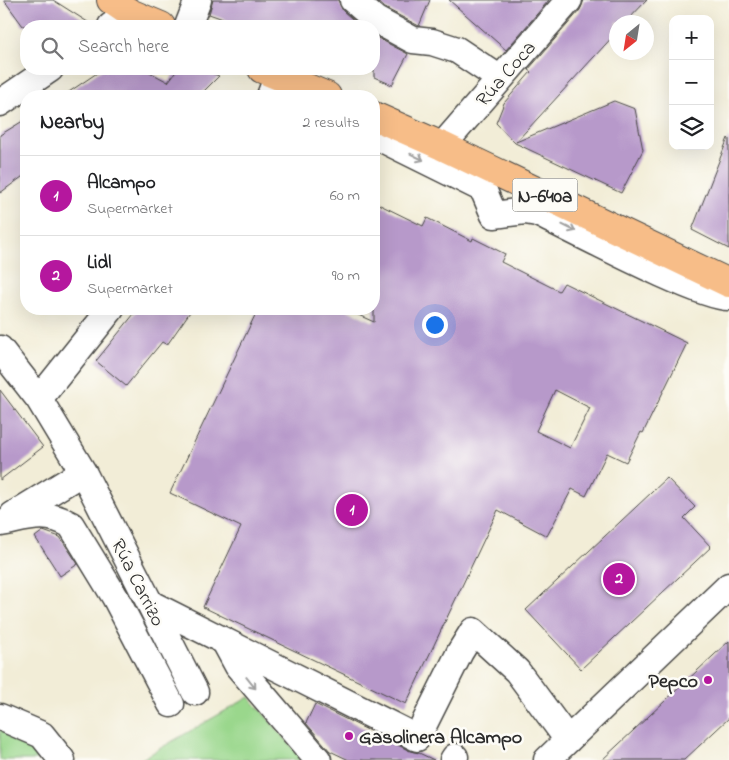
<!DOCTYPE html>
<html lang="en">
<head>
<meta charset="utf-8">
<style>
	body { margin:0; font-family:"Indie Flower",sans-serif; background:#f6f6f6; color:#202124 }
	.controls { position:absolute; right:15px; top:15px; display:grid; overflow:hidden; border-radius:10px; box-shadow:0 5px 20px #0002 }
	.controls button { width:45px; height:45px; display:grid; place-items:center; padding:0; border:0; border-bottom:1px solid #e0e0e0; background:#fff; color:#202124; font:25px sans-serif }
	.compass { position:absolute; left:609px; top:15px; width:45px; height:45px; border-radius:50%; background:#fff; box-shadow:0 5px 20px #0002; rotate:210deg }
	.you { position:absolute; left:434px; top:324px; width:18px; height:18px; margin:-12px; border:4px solid #fff; border-radius:50%; background:#1a73e8; box-shadow:0 0 0 8px #1a73e833 }
	.badge { display:grid; place-items:center; width:32px; height:32px; border-radius:50%; background:#b5179e; color:#fff; font-size:16px; font-weight:700 }
	.pin { position:absolute; translate:-50% -50%; border:2px solid #fff; box-shadow:0 1px 5px #0006 }
	.list { margin:0; padding:0; list-style:none }
	h2 { display:flex; justify-content:space-between; align-items:center; height:65px; margin:0; padding:0 20px; font-size:21px }
	h2 small { font-size:16px; font-weight:400; color:#757577 }
	.list li { display:grid; grid-template-columns:32px 1fr auto; gap:15px; align-items:center; box-sizing:border-box; height:80px; padding:0 20px; border-top:1px solid #e0e0e0 }
	.list b { display:block; font-size:19px; white-space:nowrap }
	.list p { margin:0; font-size:16px; white-space:nowrap; color:#757577 }
	.list em { font-size:16px; font-style:normal; color:#757577 }
	.icon { flex:none; width:28px; height:28px; fill:none; stroke:currentColor; stroke-width:2; stroke-linecap:round; stroke-linejoin:round }
	.map { position:relative; flex:none; width:729px; height:760px; overflow:hidden }
	.search { position:absolute; background:#fff; box-shadow:0 5px 20px #0002; left:20px; top:20px; width:360px; height:55px; display:flex; align-items:center; gap:12px; box-sizing:border-box; padding:0 18px; border-radius:20px; color:#757577; font-size:19px }
	.panel { position:absolute; background:#fff; box-shadow:0 5px 20px #0002; left:20px; top:90px; width:360px; height:225px; border-radius:20px }
	.map>svg:first-child { display:block }
</style>
</head>
<body>
<div class="map">
<svg width="729" height="760" viewBox="0 0 729 760">
	<rect width="100%" height="100%" fill="#fdfcf7"/>
	<filter id="ink" filterUnits="userSpaceOnUse"><feTurbulence type="fractalNoise" baseFrequency=".02" numOctaves="2"/><feDisplacementMap in="SourceGraphic" scale="10" xChannelSelector="R" yChannelSelector="G"/><feConvolveMatrix kernelMatrix="1 2 1 2 8 2 1 2 1" color-interpolation-filters="sRGB"/></filter>
	<filter id="wash" filterUnits="userSpaceOnUse"><feTurbulence type="fractalNoise" baseFrequency=".0096" numOctaves="4" result="noise"/><feDisplacementMap in="SourceGraphic" scale="20" xChannelSelector="R" yChannelSelector="G"/><feGaussianBlur stdDeviation="1.12" result="paint"/><feColorMatrix in="noise" values="0 0 0 0 0 0 0 0 0 0 0 0 0 0 0 0 0 1.4 0 .05"/><feComposite in="paint" operator="in"/></filter>
	<g filter="url(#wash)">
		<rect width="100%" height="100%" fill="#f2edd7"/>
		<!-- green -->
		<path fill="#9ad78c" stroke="#62815c" d="M249,697L304,760H140Z
			M0,717L62,760H0Z"/>
		<g id="blocks">
			<!-- building -->
			<path fill="#b799ca" fill-rule="evenodd" d="M4,0H53L94,26H23Z
				M213,0H338L343,11L360,26H243L209,14Z
				M376,0H430L419,26L385,8Z
				M449,0H549L506,50Z
				M584,0H647L626,22H616V33L516,142L614,101L635,109L643,150L621,193L515,143L496,123L504,103L531,72L528,70L580,10Z
				M374,36L408,54L392,85L374,77Z
				M103,69H144L168,82L178,69H201L219,76L199,96H63Z
				M26,119V174L0,193V135Z
				M728,138L729,139V249L692,230Z
				M374,202L423,226L427,218L472,241L473,238L505,254L501,262L559,291L564,283L687,343L643,433L641,432L626,462L607,453L586,496L572,489L547,536L498,510L406,704L203,607L241,527L170,493L258,309H345L374,322ZM555,390L590,408L570,448L536,431Z
				M138,309H192L167,345L162,342L126,386L96,361Z
				M0,390L43,447L0,480Z
				M667,478L695,507L684,518L711,547L581,669L526,610Z
				M43,531L60,537L78,564L60,576L35,537Z
				M729,641V718L684,760H602Z
				M315,704L410,751L419,753L434,760H349L330,751L306,723Z"/>
		</g>
	</g>
	<g filter="url(#ink)">
		<use href="#blocks" fill-opacity="0" stroke="#494845" stroke-width="1"/>
		<g fill="none" stroke-linecap="round" stroke-linejoin="round">
			<!-- minor casing -->
			<g stroke="#494845" stroke-width="29">
				<path id="minor" d="M353,0L376,20L413,40L432,42L457,50L499,78
					M111,26L130,13
					M188,26L198,0
					M270,96L278,75
					M0,103L50,69
					M374,135L483,189L494,215L525,211L537,213C569,228 704,300 729,297
					M442,146L569,0
					M0,349L39,399L83,472L195,692
					M39,399L111,309
					M13,515L83,472
					M1,523C28,518 45,510 71,525L115,597L171,704
					M151,604L417,738L460,652L473,631L517,671L568,740
					M225,642L238,666L318,760
					M0,717L42,735L62,760
					M453,760L455,757
					M547,760L729,586"/>
			</g>
			<!-- major casing -->
			<g stroke="#494845" stroke-width="30">
				<path id="major" d="M111,0L130,13L161,26
					M262,69L327,96
					M374,116L442,146L729,283"/>
			</g>
			<!-- minor -->
			<use href="#minor" stroke="#fff" stroke-width="26"/>
			<!-- major -->
			<use href="#major" stroke="#f7bd88" stroke-width="28"/>
		</g>
		<!-- one-way arrows -->
		<defs><path id="oneway-shaft" d="M-6 0H5M1.5-3L5.5 0L1.5 3" fill="none" stroke-width="1.6" stroke-linecap="round" stroke-linejoin="round" transform="scale(1.25)"/></defs>
		<g stroke="#a0a0a0">
			<use href="#oneway-shaft" transform="translate(417 157) rotate(26)"/>
			<use href="#oneway-shaft" transform="translate(569 228) rotate(26)"/>
			<use href="#oneway-shaft" transform="translate(251 683) rotate(51)"/>
		</g>
	</g>
	<!-- markers -->
	<g fill="#b5179e" stroke="#fdfcf7" stroke-width="2">
		<circle cx="708" cy="680" r="5"/>
		<circle cx="349" cy="736" r="5"/>
	</g>
	<g text-anchor="middle" stroke-width="5" stroke-linejoin="round" paint-order="stroke">
		<!-- shield labels -->
		<rect fill="#fdfcf7" stroke="#6a6a68" stroke-width="1" x="512.5" y="178.5" width="65" height="33" rx="4"/>
		<g font-size="19" font-weight="bold" fill="#2b2b2b">
			<text x="545" y="202">N-640a</text>
		</g>
		<!-- street labels -->
		<g font-size="20" fill="#2b2b2b" stroke="#fdfcf7">
			<text transform="translate(505 73) rotate(-49)" y="7">Rúa Coca</text>
			<text transform="translate(139 582) rotate(63)" y="7">Rúa Carrizo</text>
		</g>
		<!-- poi labels -->
		<g font-size="20" font-weight="bold" fill="#2b2b2b" stroke="#fdfcf7" text-anchor="end">
			<text x="698" y="687">Pepco</text>
			<text x="359" y="743" text-anchor="start">Gasolinera Alcampo</text>
		</g>
	</g>
</svg>
<div class="controls">
<button>+</button>
<button>−</button>
<button><svg class="icon" aria-label="layers" viewBox="0 0 24 24"><path d="M12 4l9 5-9 5-9-5zM3 14l9 5 9-5"/></svg></button>
</div>
<svg class="compass" viewBox="-18 -18 36 36"><path d="M0-13l5 13h-10z" fill="#e53935"/><path d="M0 13l5-13h-10z" fill="#757577"/></svg>
<div class="you"></div>
<div class="pin badge" style="left:352px;top:510px">1</div>
<div class="pin badge" style="left:619px;top:579px">2</div>
<div class="search"><svg class="icon" aria-label="search" viewBox="0 0 24 24"><circle cx="10" cy="10" r="6"/><path d="M15 15l6 6"/></svg>Search here</div>
<section class="panel">
<h2>Nearby<small>2 results</small></h2>
<ul class="list">
<li><span class="badge">1</span><div><b>Alcampo</b><p>Supermarket</p></div><em>60 m</em></li>
<li><span class="badge">2</span><div><b>Lidl</b><p>Supermarket</p></div><em>90 m</em></li>
</ul>
</section>
</div>
</body>
</html>
